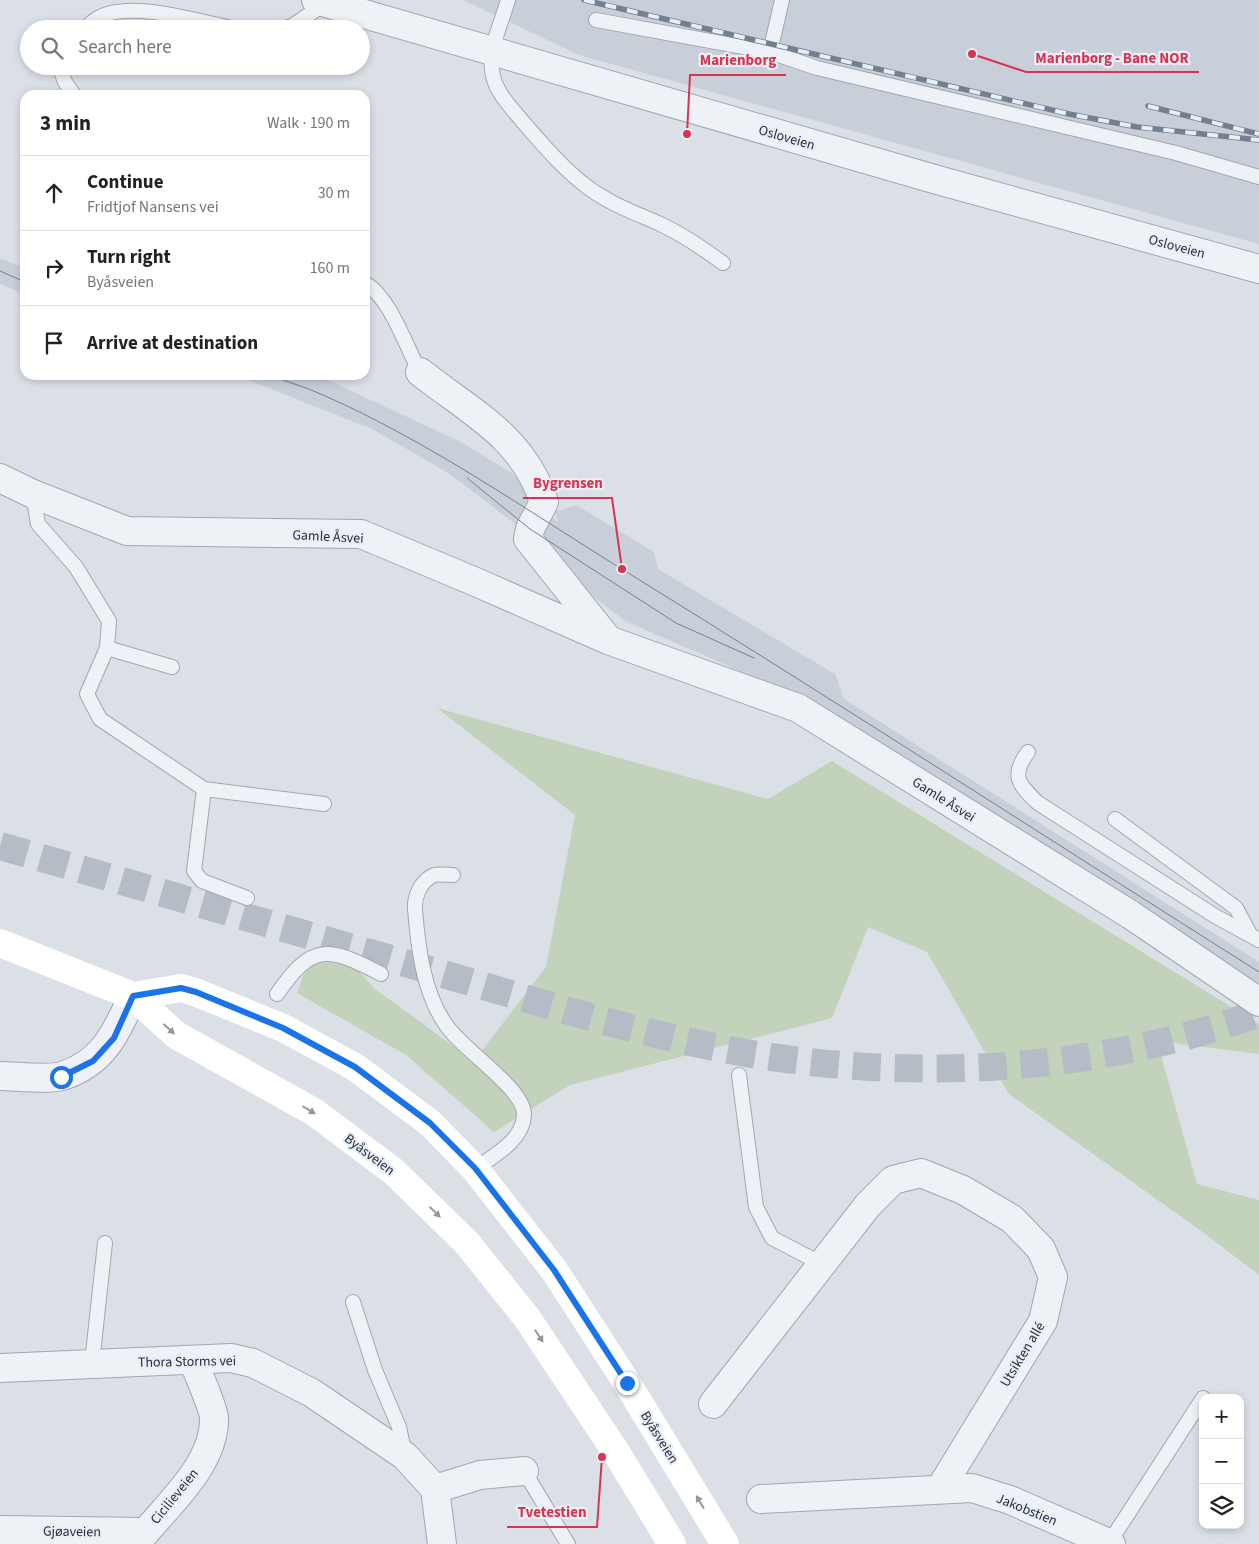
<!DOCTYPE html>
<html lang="en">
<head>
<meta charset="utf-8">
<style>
	body { margin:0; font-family:"Source Sans 3",sans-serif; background:#f6f6f6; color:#222 }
	.controls { position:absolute; right:15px; bottom:15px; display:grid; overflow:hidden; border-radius:10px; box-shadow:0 2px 8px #0003 }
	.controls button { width:45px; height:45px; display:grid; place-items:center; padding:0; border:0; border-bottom:1px solid #e0e0e0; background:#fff; color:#222; font:25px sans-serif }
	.stop { position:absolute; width:15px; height:15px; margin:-11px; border:4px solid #1a73e8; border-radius:50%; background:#fff }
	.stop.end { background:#1a73e8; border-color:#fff; box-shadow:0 1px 5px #0008 }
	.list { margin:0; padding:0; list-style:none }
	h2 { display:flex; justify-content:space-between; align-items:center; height:65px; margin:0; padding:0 20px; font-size:21px }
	h2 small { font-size:16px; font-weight:400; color:#767676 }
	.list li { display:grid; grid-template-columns:32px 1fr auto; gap:15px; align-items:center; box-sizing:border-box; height:75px; padding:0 20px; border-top:1px solid #e0e0e0 }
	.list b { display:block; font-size:19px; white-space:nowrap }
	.list p { margin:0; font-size:16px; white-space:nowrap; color:#767676 }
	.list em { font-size:16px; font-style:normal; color:#767676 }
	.icon { flex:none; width:28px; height:28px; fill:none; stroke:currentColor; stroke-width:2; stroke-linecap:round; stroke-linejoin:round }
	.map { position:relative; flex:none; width:1259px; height:1544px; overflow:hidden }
	.search { position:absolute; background:#fff; box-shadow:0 2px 8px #0003; left:20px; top:20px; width:350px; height:55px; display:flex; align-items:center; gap:12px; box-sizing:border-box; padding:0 18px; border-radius:28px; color:#767676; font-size:19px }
	.panel { position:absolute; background:#fff; box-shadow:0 2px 8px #0003; left:20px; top:90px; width:350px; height:290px; border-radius:15px }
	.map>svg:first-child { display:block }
</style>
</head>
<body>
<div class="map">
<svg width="1259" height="1544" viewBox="0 0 1259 1544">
	<rect width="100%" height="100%" fill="#dbe0e7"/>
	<!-- built -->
	<path fill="#c9cfd9" d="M463,0H1259V244L579,55Z
		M0,258L25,268V295L0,284Z
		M236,375H317L461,442L531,485L526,499L558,522L555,512L576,505L654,552L658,569L835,674L844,699L1259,962V986L797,696L625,621L568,577L549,550L450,474L372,429Z"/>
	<!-- green -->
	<path fill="#c2d2bb" d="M437,708L768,799L832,761L1259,1024V1054L1157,1041L1197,1184L1259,1200V1275L1204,1233L1009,1094L927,952L868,927L832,1018L570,1085L494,1132L406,1055L297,993L303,976L313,964L329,962L356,968L375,989L474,1061L546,967L575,815Z"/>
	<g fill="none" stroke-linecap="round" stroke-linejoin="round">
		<!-- trunk-tunnel -->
		<path stroke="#b6bcc5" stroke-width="28" stroke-dasharray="28 14" stroke-linecap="butt" d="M0,846C140,886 279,927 419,967C533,1000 647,1038 765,1056C927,1081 1104,1070 1259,1013"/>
		<!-- service casing -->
		<g stroke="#a0a7b1" stroke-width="16">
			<path id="service" d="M508,0C502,21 489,48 492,70C494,91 510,106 523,122C544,146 564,170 590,189C611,204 635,213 658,223C682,234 702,248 723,263
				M782,0L770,52L817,68L1176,153L1259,177
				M596,20L770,52
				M84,29C89,25 94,20 100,17C132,0 200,22 236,29
				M282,29L292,26L326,3
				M59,66L65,82L74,95
				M365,283C390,297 406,347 420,372
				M33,494L38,524L76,567L109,621L107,648L87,694L100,719L204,789L324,804
				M107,648L172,667
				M1028,752C1010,776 1019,785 1038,803L1215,916L1259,940
				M204,789L194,871L202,881L247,898
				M1115,819L1236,908L1250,934
				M453,875C448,875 439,874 434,875C421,881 414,896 415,909C418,947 423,990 444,1022C459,1048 525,1088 524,1115C523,1141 493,1156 475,1169
				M277,994C312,943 328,946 381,974
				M739,1075L756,1207L772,1238L820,1263
				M353,1302L375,1370L399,1427L405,1455
				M92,1363L105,1243
				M524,1471L568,1544
				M1109,1543L1203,1398"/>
		</g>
		<!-- minor casing -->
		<g stroke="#a0a7b1" stroke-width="30">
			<path id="minor" d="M420,372C470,412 523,436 544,502L530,529L528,539L606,637
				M0,478L33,494L127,531L361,534L471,580L608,640L798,708L1131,915L1259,1002
				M0,1076C15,1076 49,1080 62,1076C104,1063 116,1032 133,996
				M0,1368L231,1358L253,1363L312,1393L405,1456L435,1489
				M713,1404L868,1205L893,1180L921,1173L963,1190L1012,1219L1041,1249L1053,1277L1043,1321L940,1489
				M435,1489L480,1475L524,1471
				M435,1489L442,1544
				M761,1499L972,1488L1010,1500L1111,1544
				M0,1530L145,1532
				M136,1544C163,1508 215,1467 214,1418C213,1406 198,1374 193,1360"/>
		</g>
		<!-- tertiary casing -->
		<g stroke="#a0a7b1" stroke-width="30">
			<path id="tertiary" d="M316,0L934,179L1259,269"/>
		</g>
		<!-- service -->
		<use href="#service" stroke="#eef1f5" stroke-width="14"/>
		<!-- minor -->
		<use href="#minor" stroke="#eef1f5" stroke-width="28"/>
		<!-- tertiary -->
		<use href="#tertiary" stroke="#eef1f5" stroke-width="28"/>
		<!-- secondary -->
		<path stroke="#fff" stroke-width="28" d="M0,943L133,996L176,1035L314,1112L393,1171L467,1243L527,1318L616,1452L672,1544
			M133,996L181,988L195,992L283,1028L355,1067L430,1123L475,1169L554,1270L627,1383L725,1544"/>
		<!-- tram -->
		<path stroke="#738092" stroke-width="1" d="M0,271L25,282
			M269,375C287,382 306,387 323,395C430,442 526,510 625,571C837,702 1047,838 1259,972
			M467,478L530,529L676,623L754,658"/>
		<!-- rail casing -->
		<g stroke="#738092" stroke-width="5.5">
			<path id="rail" d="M584,0L1069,114L1137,127L1259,140
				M1148,106L1259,134"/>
		</g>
		<!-- rail -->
		<use href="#rail" stroke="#eaeff5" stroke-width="4" stroke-dasharray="11" stroke-linecap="butt"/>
	</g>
	<!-- one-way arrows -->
	<defs><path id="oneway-solid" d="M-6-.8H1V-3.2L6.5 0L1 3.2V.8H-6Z" transform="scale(1.25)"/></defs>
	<g fill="#92969e">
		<use href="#oneway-solid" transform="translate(169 1029) rotate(42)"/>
		<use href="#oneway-solid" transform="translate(309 1110) rotate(31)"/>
		<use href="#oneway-solid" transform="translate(435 1212) rotate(44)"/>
		<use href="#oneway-solid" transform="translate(539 1336) rotate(57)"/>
		<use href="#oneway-solid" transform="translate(700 1502) rotate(-121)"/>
	</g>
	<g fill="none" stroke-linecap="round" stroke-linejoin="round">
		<!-- route -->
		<path stroke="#1a73e8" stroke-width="6" d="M61,1077L93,1061L114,1038L133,996L181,988L196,992L283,1028L355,1067L430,1123L475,1168L554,1270L627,1383"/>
	</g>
	<g text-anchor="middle" stroke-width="4.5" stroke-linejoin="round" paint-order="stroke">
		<!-- street labels -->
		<g font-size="14" fill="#242e3e" stroke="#eaeff5">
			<text transform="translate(787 137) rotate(16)" y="5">Osloveien</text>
			<text transform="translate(1177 246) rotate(15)" y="5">Osloveien</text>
			<text transform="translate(328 536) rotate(3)" y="5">Gamle Åsvei</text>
			<text transform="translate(944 799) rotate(32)" y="5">Gamle Åsvei</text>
			<text transform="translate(370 1154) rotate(37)" y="5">Byåsveien</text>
			<text transform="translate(1022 1354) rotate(-59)" y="5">Utsikten allé</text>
			<text transform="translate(187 1361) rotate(-1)" y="5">Thora Storms vei</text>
			<text transform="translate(660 1437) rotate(58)" y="5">Byåsveien</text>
			<text transform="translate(174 1496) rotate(-51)" y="5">Cicilieveien</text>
			<text transform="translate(1027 1509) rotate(22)" y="5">Jakobstien</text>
			<text transform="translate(72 1531) rotate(1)" y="5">Gjøaveien</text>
		</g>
	</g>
	<!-- callouts -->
	<path fill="none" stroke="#d83451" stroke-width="2" d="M972 54L1026 72H1199M687 134L690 75H786M622 569L612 498H523M602 1457L597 1527H507"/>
	<g fill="#d83451" stroke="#eaeff5" stroke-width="2">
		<circle cx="972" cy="54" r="5"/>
		<circle cx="687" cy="134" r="5"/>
		<circle cx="622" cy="569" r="5"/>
		<circle cx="602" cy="1457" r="5"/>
	</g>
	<g font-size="15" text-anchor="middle" font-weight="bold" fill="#d83451" stroke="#eaeff5" stroke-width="4.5" stroke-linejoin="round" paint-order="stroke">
		<text x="1112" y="63">Marienborg - Bane NOR</text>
		<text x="738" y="65">Marienborg</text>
		<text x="568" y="488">Bygrensen</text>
		<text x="552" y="1517">Tvetestien</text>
	</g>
</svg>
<div class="controls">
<button>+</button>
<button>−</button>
<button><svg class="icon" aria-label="layers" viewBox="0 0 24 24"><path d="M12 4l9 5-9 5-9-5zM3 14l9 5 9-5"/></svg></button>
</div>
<div class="stop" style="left:61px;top:1077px"></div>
<div class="stop end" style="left:627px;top:1383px"></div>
<div class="search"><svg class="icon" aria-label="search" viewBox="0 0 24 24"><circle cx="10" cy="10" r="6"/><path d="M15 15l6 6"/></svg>Search here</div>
<section class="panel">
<h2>3 min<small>Walk · 190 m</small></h2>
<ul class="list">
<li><svg class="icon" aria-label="ahead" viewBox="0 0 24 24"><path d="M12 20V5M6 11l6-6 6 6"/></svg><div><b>Continue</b><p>Fridtjof Nansens vei</p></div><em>30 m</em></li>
<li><svg class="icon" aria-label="right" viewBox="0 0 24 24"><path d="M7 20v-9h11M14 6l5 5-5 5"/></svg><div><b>Turn right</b><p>Byåsveien</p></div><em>160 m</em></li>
<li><svg class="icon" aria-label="arrive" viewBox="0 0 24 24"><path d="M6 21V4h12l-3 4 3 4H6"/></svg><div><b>Arrive at destination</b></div></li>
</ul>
</section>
</div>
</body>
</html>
